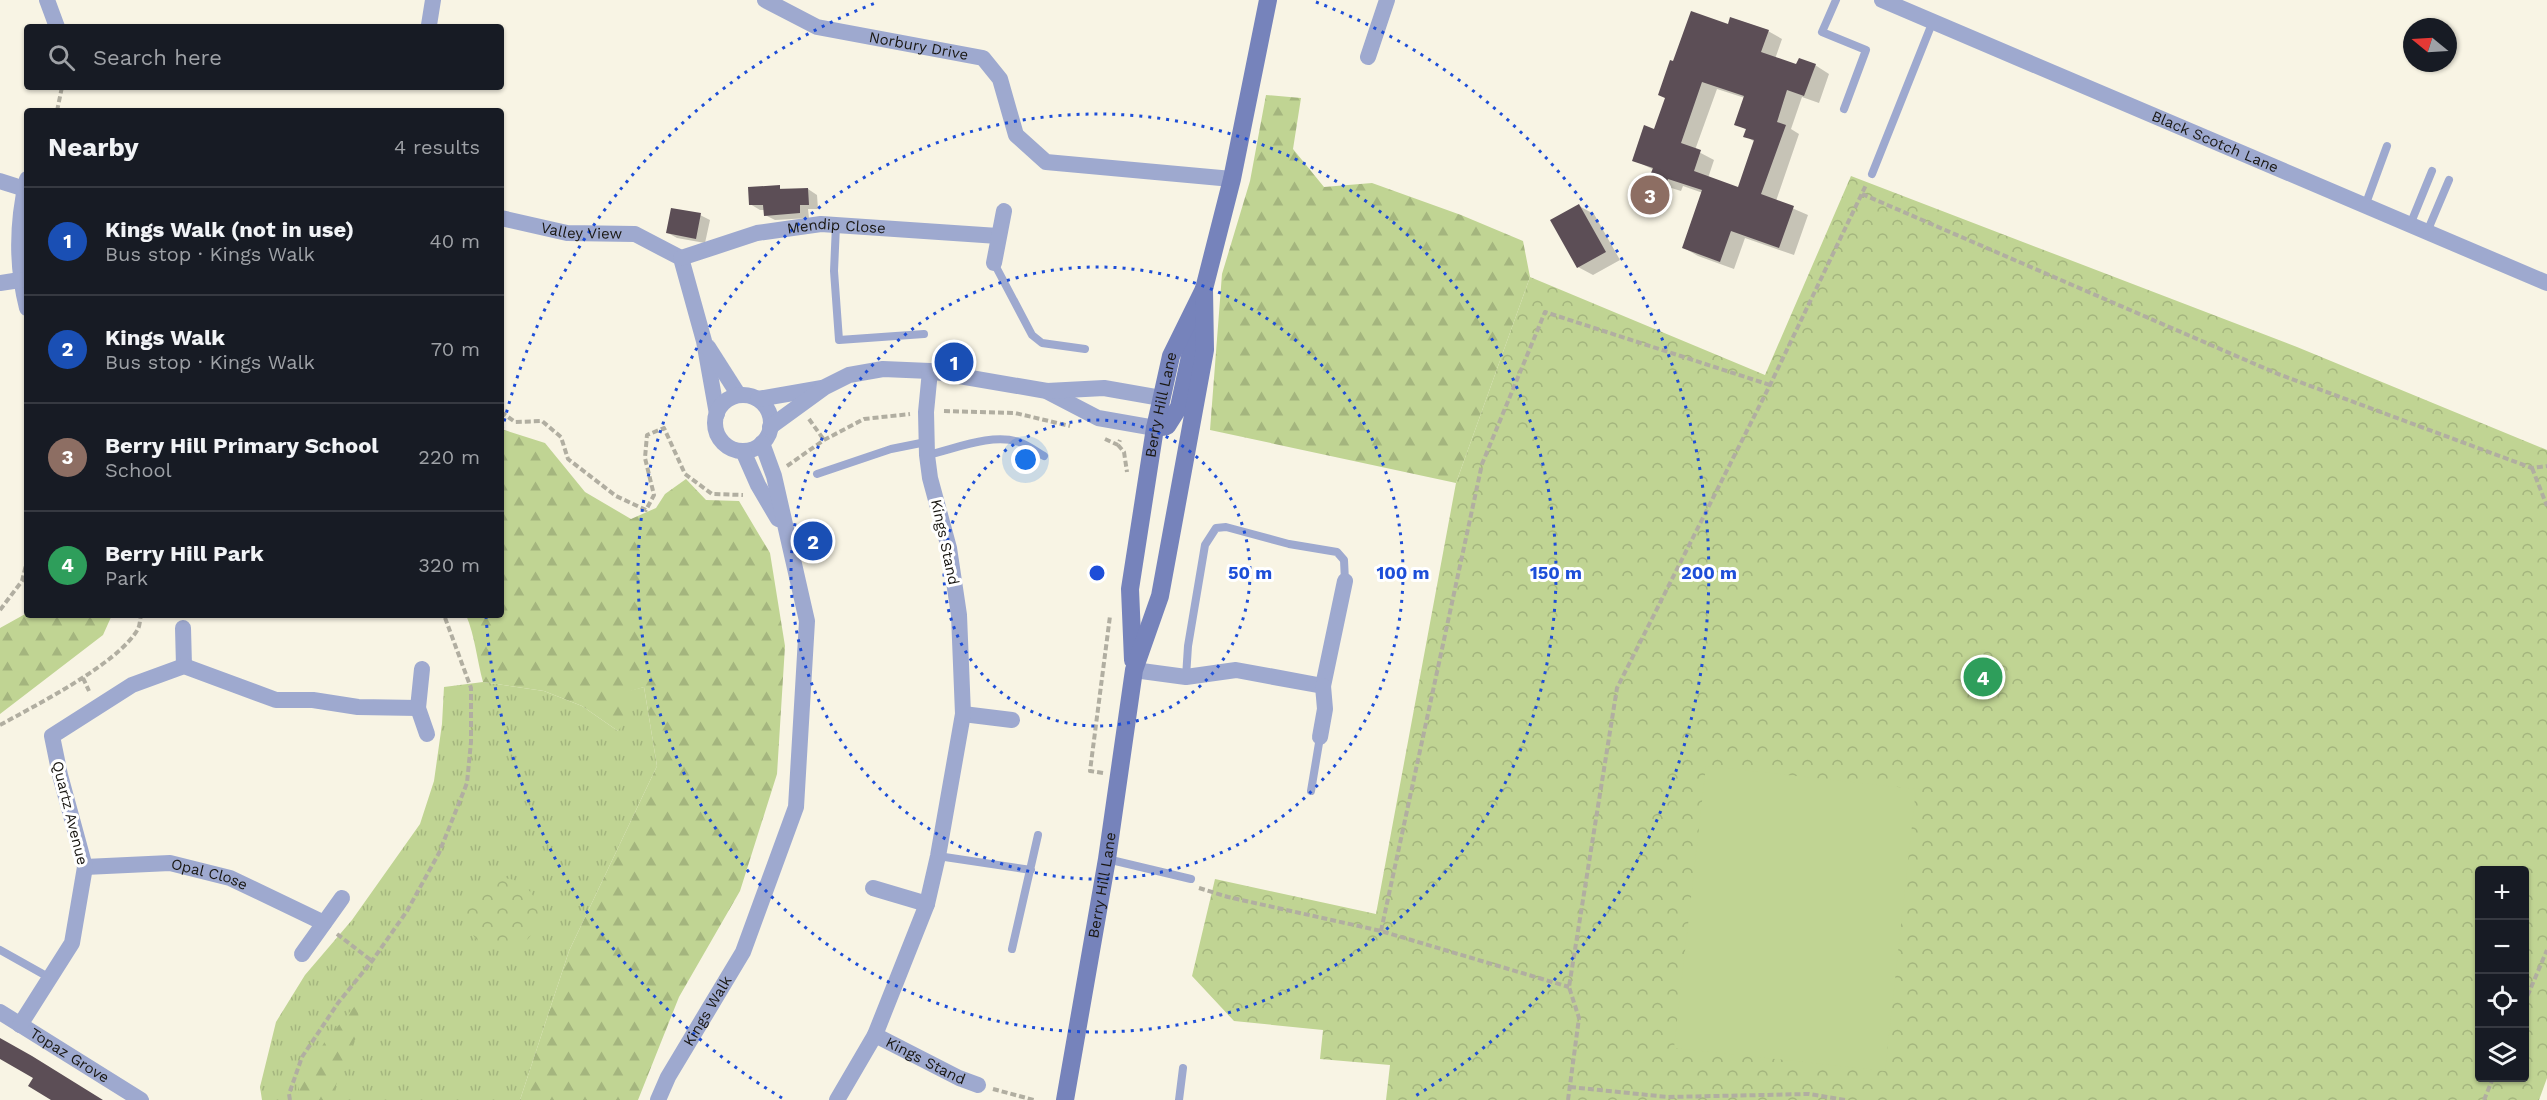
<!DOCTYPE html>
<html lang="en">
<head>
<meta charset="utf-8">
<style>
	body { margin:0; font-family:"Work Sans",sans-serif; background:#242831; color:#f1f3f6 }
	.controls { position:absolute; right:18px; bottom:18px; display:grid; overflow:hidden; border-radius:6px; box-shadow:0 2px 4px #0004 }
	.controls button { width:54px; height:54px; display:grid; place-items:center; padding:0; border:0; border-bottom:2px solid #363941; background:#171b24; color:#f1f3f6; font:30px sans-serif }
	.compass { position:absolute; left:2403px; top:18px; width:54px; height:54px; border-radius:50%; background:#171b24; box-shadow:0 2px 4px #0004; rotate:288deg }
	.you { position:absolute; left:1026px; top:460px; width:21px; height:21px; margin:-15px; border:4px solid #fff; border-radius:50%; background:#1a73e8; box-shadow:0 0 0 9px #1a73e833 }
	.badge { display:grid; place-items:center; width:39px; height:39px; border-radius:50%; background:#7c3aed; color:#fff; font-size:20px; font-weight:700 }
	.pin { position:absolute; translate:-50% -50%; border:3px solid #fff; box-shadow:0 2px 6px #0006 }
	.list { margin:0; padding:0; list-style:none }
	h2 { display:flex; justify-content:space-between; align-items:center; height:78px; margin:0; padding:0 24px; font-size:26px }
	h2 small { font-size:20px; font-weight:400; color:#9ea1a6 }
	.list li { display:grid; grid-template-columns:39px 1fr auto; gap:18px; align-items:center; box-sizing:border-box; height:108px; padding:0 24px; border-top:2px solid #363941 }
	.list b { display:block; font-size:22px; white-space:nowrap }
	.list p { margin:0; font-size:20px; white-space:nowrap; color:#9ea1a6 }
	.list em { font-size:20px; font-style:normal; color:#9ea1a6 }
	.icon { flex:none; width:33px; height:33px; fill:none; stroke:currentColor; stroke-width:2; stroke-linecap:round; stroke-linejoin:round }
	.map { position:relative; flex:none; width:2547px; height:1100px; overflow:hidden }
	.search { position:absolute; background:#171b24; box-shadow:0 2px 4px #0004; left:24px; top:24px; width:480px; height:66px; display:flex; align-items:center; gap:15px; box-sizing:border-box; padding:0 21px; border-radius:6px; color:#9ea1a6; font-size:22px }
	.panel { position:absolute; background:#171b24; box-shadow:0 2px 4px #0004; left:24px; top:108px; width:480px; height:510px; border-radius:6px }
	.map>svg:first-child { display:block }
</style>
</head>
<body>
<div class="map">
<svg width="2547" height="1100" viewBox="0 0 2547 1100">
	<defs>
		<pattern id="grass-tufts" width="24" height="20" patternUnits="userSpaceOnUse" patternTransform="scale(1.5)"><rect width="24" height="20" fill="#c0d493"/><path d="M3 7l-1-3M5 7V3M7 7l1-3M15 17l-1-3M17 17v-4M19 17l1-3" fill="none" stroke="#a4b57e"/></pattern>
		<pattern id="forest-firs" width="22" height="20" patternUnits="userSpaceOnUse" patternTransform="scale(1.5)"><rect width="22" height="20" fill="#c0d493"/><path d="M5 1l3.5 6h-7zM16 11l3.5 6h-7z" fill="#a4b57e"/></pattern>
		<pattern id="park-crowns" width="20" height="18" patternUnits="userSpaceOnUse" patternTransform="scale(1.5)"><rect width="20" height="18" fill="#c0d493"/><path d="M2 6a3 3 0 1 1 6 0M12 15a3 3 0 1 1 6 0" fill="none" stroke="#a4b57e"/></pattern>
	</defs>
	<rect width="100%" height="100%" fill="#f8f4e4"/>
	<!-- grass -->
	<path fill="url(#grass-tufts)" d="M483,682L544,691L582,706L618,731L624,692L644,687L657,766L569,951L520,1100H262L260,1087L276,1022L305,975L352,920L420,824L434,781L442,724L444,687Z"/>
	<!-- forest -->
	<path fill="url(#forest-firs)" d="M1266,95L1301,98L1293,149L1324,187L1372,183L1461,215L1523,241L1530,277L1456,483L1210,430L1222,274L1250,181Z
		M501,429L545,443L585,492L631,519L656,508L665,494L686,479L706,500L739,501L770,553L785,646L777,774L740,891L679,997L638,1100H520L569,951L657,766L644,687L624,693L630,714L618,731L582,706L544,691L483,682C477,660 475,636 466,615H501Z
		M27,613V615H52L55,618L59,615H112L103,635L0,714V628Z
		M358,1002L359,1033L343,1060L332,1100H299V1085L324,1043Z"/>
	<!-- park -->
	<path fill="url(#park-crowns)" fill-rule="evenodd" d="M1851,176L2297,347L2547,450V1078L2539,1100H1386L1390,1065L1320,1059L1323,1030L1234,1021L1192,976L1215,879L1376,914L1456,483L1530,277L1765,375ZM2480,870H2524V1078H2480Z
		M466 914a36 36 0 1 1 72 0a36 36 0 1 1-72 0Z"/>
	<!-- pitch -->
	<path fill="#c0d493" d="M1706,766L1916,789L1885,1071L1674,1048Z"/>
	<!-- shadow -->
	<path fill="#0003" fill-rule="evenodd" d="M1729,26L1768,31L1782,39L1775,59L1797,66L1815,65L1829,74L1819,103L1802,97L1791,129L1799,134L1776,201L1808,215L1794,255L1745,238L1734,269L1698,256L1684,248L1703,193L1683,186L1681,191L1665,186L1651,178L1654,170L1634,160L1655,131L1666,99L1674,63ZM1717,89L1745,98L1736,124L1747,130L1745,136L1755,142L1739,189L1708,178L1714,160L1695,150Z
		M750,188L808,189L817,195L818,209H808L809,218L775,220L765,215V210H760L750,204Z
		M1579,206L1594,214L1620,260L1593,275L1578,267Z
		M700,215L710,220L705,243L677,238L668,233Z"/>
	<!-- building -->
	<path fill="#5c4e56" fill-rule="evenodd" d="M1691,11L1728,24L1730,17L1769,30L1761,52L1796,64L1799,58L1816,64L1804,96L1787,90L1777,122L1786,125L1761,194L1794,206L1779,248L1731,231L1720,262L1682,248L1702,190L1668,179L1666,184L1649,178L1653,168L1632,161L1644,125L1654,129L1665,98L1658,95L1670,60L1673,61ZM1702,82L1744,96L1734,125L1746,129L1743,137L1754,140L1738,187L1694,171L1701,150L1681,143Z
		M780,185V189L808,188L809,205H800V213L764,216L763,205H749L748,187Z
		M1579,204L1606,252L1577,268L1550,220Z
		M671,208L701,213L696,239L666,233Z
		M0,1038L32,1056L103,1100H51L28,1086L33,1078L0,1059Z"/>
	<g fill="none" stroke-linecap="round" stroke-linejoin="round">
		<!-- path -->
		<path stroke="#b1aea1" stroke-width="4" stroke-dasharray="6 3" stroke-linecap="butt" d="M57,111L62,87
			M1862,194L2278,374L2532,468L2547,466
			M944,411L1015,413L1070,426
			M501,412L515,422L542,421L561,437L568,459L616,496L646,510L654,495L645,458L647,435L664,428L685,474L712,494L743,495
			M809,419L824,440
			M1105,439L1118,445L1120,440
			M1118,445L1124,452L1127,472
			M787,466L824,440L864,419L910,414
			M2532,468L2547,506
			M0,610L22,581L27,561
			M83,678L89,691
			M0,725C36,705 118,664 138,629C140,625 140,619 141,615
			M1103,773L1090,771L1110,616
			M1199,888L1228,897L1381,931L1569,987
			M1381,931L1482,464L1545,312L1770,385
			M337,934L372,961
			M2524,1004L2547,950
			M1570,1087L1668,1097L1809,1094L1845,1100
			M993,1089L1034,1100
			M290,1100L289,1094L302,1057L338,1003L372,961L407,911L439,853L467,783L471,742V688L444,615
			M1568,1100L1579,1018L1569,987L1617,688L1770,385L1866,185
			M2484,1100L2493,1078"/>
		<!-- lane -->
		<path stroke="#9ea9cf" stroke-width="8" d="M1836,0L1822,32L1866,50L1844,109
			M1872,174L1933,21
			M2365,206L2387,146
			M836,225L834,271L839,340L924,334
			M2410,225L2432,171
			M2427,232L2449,180
			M994,263L1032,335L1042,343L1085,349
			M927,455C955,449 991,433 1019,442C1028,445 1037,452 1044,456
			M817,474L891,449L926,442
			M1186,677L1188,646L1205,545L1216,528L1226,527L1289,544L1337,552L1344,560L1345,581
			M1311,791L1320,737
			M938,856L1031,870
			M1107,859L1191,879
			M1012,949L1038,835
			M0,950L50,978
			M1179,1100L1183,1068"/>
		<!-- street -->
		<g stroke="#9ea9cf" stroke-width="16">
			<path d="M47,0L57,27"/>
			<path id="s1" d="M765,0L817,27L983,58L1000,79L1016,135L1046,162L1232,179"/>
			<path id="s2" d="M1882,0L2547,283"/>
			<path d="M429,25L433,0"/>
			<path d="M1368,57L1387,0"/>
			<path d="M27,179C17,222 16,265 27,308"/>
			<path d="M0,181L25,189"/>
			<path id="s3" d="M501,218L567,233L635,234L681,258L704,341L717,414"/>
			<path id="s4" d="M681,258L757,233L821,224L998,236"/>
			<path d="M994,263L1004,211"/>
			<path d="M0,283L20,280"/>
			<path d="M708,347L738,394"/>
			<path d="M1048,392L1098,418L1155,428"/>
			<circle cx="743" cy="423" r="28"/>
			<path d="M758,399L822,388"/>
			<path d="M770,427L825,387L849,375L883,369L930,371L1047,391L1104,388L1161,398"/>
			<path d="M743,451L758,485L778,519"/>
			<path d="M183,628L184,666"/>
			<path d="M422,669L418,708L427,734"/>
			<path d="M1134,670L1186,677L1236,670L1323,686L1345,581"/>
			<path d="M963,714L1012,720"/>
			<path d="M1320,737L1325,709L1323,686"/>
			<path id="s5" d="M85,867L170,863L230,878L324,923"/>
			<path d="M873,888L927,904"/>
			<path d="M302,954L342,898"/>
			<path id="s6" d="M0,1012L141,1100"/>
			<path d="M20,1025L72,943L85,867L60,775L52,736L132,685L184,666L276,700H313L358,707L418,708"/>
			<path id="s7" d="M875,1035L959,1078L978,1085"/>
			<path id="s8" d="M658,1100L668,1077L743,952L796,807L807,621L774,476L762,443"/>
			<path d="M837,1100L875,1035L927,904L938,856L963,714L959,615L949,548L930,478L927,455L926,412L930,371"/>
		</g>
		<!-- secondary -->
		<g stroke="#7683bb" stroke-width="18">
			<path d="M1155,428L1167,426L1179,407L1198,320"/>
			<path id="s9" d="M1133,660L1130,589L1155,428L1171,356L1204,289L1232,179L1268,0"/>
			<path id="s10" d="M1065,1100L1107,859L1134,670L1160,596L1205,350L1204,289"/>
		</g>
	</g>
	<!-- distance rings -->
	<g fill="none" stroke="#1d4ed8" stroke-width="3" stroke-dasharray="3 6">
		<circle cx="1097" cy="573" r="153"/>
		<circle cx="1097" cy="573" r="306"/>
		<circle cx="1097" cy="573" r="459"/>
		<path d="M782 1098A612 612 0 0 1 486 616M502 430A612 612 0 0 1 878 2M1316 2A612 612 0 0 1 1412 1098"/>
	</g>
	<g text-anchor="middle" stroke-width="6" stroke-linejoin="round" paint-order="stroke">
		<!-- street labels -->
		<g font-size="15" fill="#191712" stroke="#fff">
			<text dy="5" stroke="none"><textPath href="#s1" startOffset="162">Norbury Drive</textPath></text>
			<text dy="5" stroke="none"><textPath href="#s2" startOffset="362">Black Scotch Lane</textPath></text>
			<text dy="5" stroke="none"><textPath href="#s4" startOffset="160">Mendip Close</textPath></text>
			<text dy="5" stroke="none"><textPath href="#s3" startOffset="82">Valley View</textPath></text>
			<text dy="5" stroke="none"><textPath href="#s9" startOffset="258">Berry Hill Lane</textPath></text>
			<text transform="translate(945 542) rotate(78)" y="5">Kings Stand</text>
			<text transform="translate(70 813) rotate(76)" y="5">Quartz Avenue</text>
			<text dy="5" stroke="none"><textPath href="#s5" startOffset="126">Opal Close</textPath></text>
			<text dy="5" stroke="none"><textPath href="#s10" startOffset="218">Berry Hill Lane</textPath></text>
			<text dy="5" stroke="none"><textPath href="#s8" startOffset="102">Kings Walk</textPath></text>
			<text dy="5" stroke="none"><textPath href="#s6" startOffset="82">Topaz Grove</textPath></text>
			<text dy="5" stroke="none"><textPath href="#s7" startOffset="57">Kings Stand</textPath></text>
		</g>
	</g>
	<circle cx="1097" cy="573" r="9" fill="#1d4ed8" stroke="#fff" stroke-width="3"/>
	<g font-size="18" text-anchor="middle" font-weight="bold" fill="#1d4ed8" stroke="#fff" stroke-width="6" stroke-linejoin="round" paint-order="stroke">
		<text x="1250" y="579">50 m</text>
		<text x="1403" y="579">100 m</text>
		<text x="1556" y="579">150 m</text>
		<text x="1709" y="579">200 m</text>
	</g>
</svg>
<div class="controls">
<button>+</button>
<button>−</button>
<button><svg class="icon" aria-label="locate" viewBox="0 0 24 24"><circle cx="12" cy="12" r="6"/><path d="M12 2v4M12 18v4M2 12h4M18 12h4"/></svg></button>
<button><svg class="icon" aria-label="layers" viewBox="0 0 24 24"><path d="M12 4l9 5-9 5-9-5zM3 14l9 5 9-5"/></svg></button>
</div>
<svg class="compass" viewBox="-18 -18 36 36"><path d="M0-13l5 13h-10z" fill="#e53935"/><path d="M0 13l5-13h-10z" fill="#9ea1a6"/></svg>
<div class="you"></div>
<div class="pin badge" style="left:954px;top:362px;background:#1a4fb4">1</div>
<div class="pin badge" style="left:813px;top:541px;background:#1a4fb4">2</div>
<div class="pin badge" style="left:1650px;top:195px;background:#8d6e63">3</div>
<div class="pin badge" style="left:1983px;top:677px;background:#2e9e5b">4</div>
<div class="search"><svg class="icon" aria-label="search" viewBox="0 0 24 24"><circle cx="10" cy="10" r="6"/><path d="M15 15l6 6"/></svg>Search here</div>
<section class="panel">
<h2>Nearby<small>4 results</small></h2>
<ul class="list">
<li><span class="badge" style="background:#1a4fb4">1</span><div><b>Kings Walk (not in use)</b><p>Bus stop · Kings Walk</p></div><em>40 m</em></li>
<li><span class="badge" style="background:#1a4fb4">2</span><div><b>Kings Walk</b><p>Bus stop · Kings Walk</p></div><em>70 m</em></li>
<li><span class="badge" style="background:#8d6e63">3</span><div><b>Berry Hill Primary School</b><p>School</p></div><em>220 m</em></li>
<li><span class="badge" style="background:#2e9e5b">4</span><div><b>Berry Hill Park</b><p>Park</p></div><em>320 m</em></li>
</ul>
</section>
</div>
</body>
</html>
